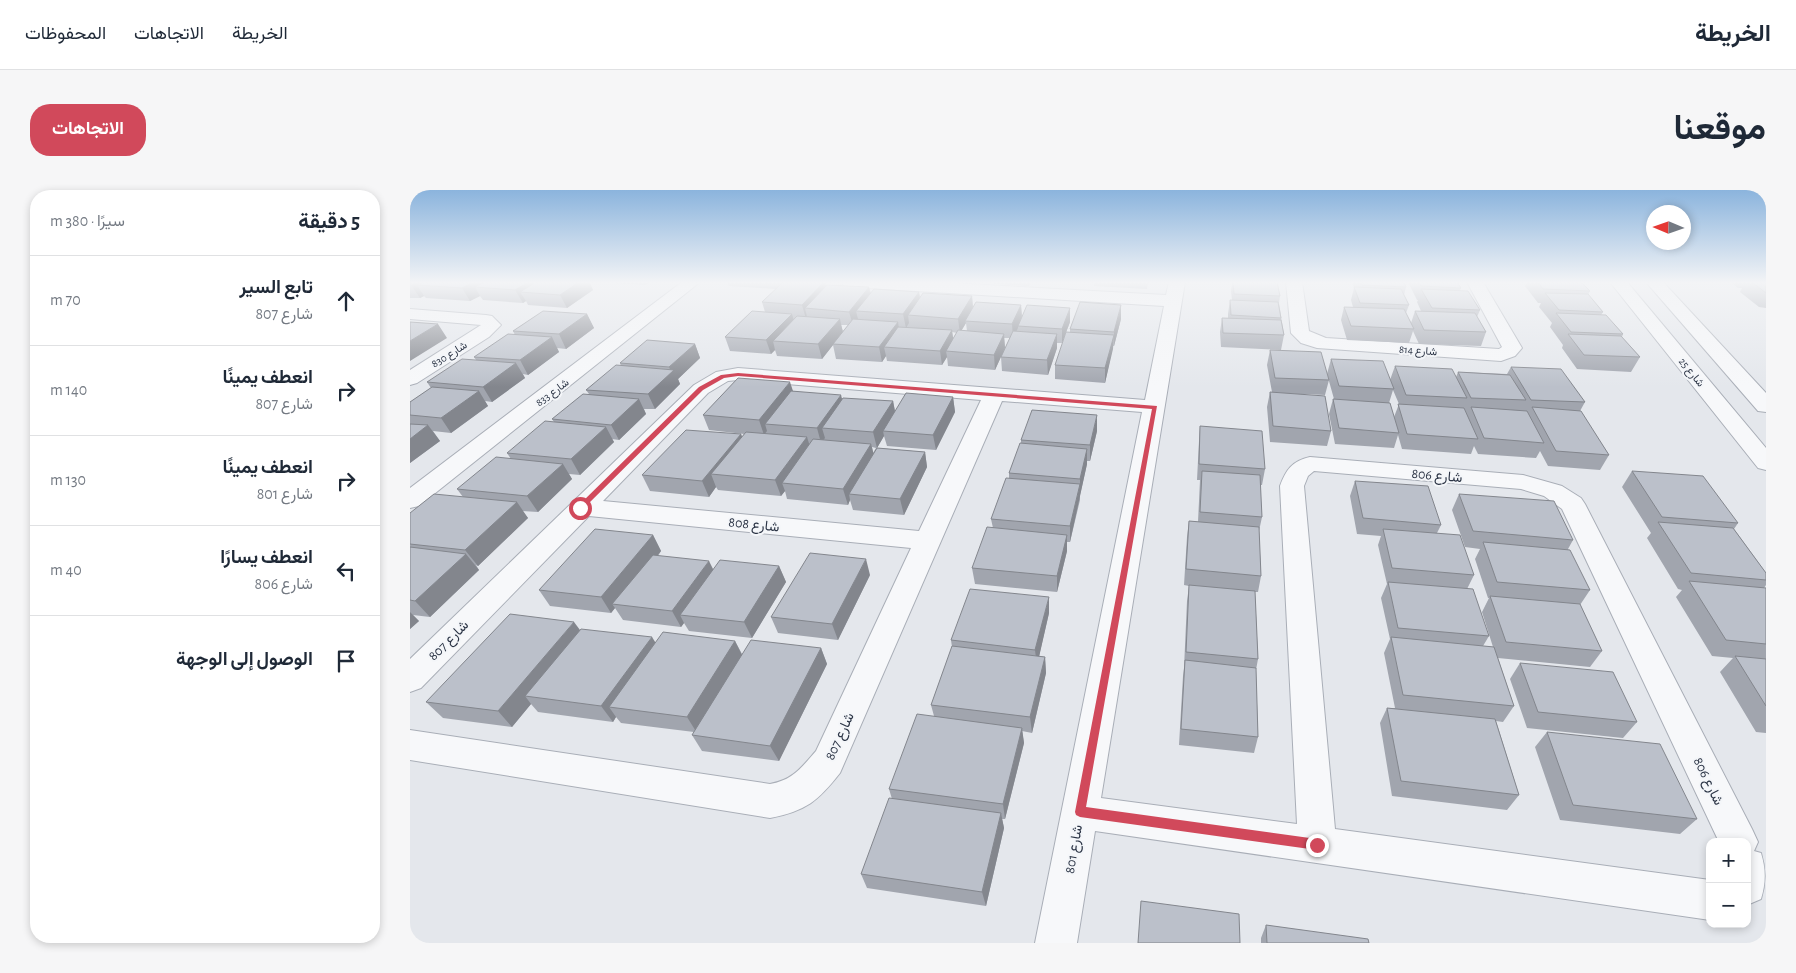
<!DOCTYPE html>
<html lang="ar">
<head>
<meta charset="utf-8">
<style>
	body { margin:0; font-family:"Alegreya Sans",Vazirmatn,sans-serif; background:#f6f6f7; color:#1f2937; direction:rtl }
	.controls { position:absolute; right:15px; bottom:15px; display:grid; overflow:hidden; border-radius:10px; box-shadow:0 2px 8px #0003 }
	.controls button { width:45px; height:45px; display:grid; place-items:center; padding:0; border:0; border-bottom:1px solid #e0e1e3; background:#fff; color:#1f2937; font:25px sans-serif }
	.compass { position:absolute; left:1236px; top:15px; width:45px; height:45px; border-radius:50%; background:#fff; box-shadow:0 2px 8px #0003; rotate:272deg }
	.stop { position:absolute; width:15px; height:15px; margin:-11px; border:4px solid #d1495b; border-radius:50%; background:#fff }
	.stop.end { background:#d1495b; border-color:#fff; box-shadow:0 1px 5px #0008 }
	.list { margin:0; padding:0; list-style:none }
	h2 { display:flex; justify-content:space-between; align-items:center; height:65px; margin:0; padding:0 20px; font-size:21px }
	h2 small { font-size:16px; font-weight:400; color:#747a83 }
	.list li { display:grid; grid-template-columns:32px 1fr auto; gap:15px; align-items:center; box-sizing:border-box; height:90px; padding:0 20px; border-top:1px solid #e0e1e3 }
	.list b { display:block; font-size:19px; white-space:nowrap }
	.list p { margin:0; font-size:16px; white-space:nowrap; color:#747a83 }
	.list em { font-size:16px; font-style:normal; color:#747a83 }
	.icon { flex:none; width:28px; height:28px; fill:none; stroke:currentColor; stroke-width:2; stroke-linecap:round; stroke-linejoin:round }
	.map { position:relative; flex:none; width:1356px; height:753px; overflow:hidden; direction:ltr; border-radius:20px }
	header { display:flex; align-items:center; gap:30px; box-sizing:border-box; height:70px; padding:0 25px; background:#fff; border-bottom:1px solid #e0e1e3 }
	header strong { font-size:24px }
	nav { display:flex; gap:28px; margin-inline-start:auto; font-size:18px }
	.intro { display:flex; align-items:center; justify-content:space-between; box-sizing:border-box; height:120px; padding:0 30px }
	h1 { margin:0; font-size:35px }
	.button { padding:12px 22px; border-radius:20px; background:#d1495b; color:#fff; font-size:18px; font-weight:700 }
	main { display:flex; gap:30px; padding:0 30px }
	aside { flex:1; background:#fff; border-radius:20px; box-shadow:0 2px 8px #0003 }
	.map>svg:first-child { display:block }
</style>
</head>
<body>
<header>
<strong>الخريطة</strong>
<nav><a>الخريطة</a><a>الاتجاهات</a><a>المحفوظات</a></nav>
</header>
<div class="intro"><h1>موقعنا</h1><a class="button">الاتجاهات</a></div>
<main>
<div class="map">
<svg width="1356" height="753" viewBox="0 0 1356 753">
	<rect width="100%" height="100%" fill="#e4e7ec"/>
	<g fill="none" stroke-linecap="round" stroke-linejoin="round">
		<!-- minor casing -->
		<g stroke="#a9aeb7" stroke-width="2">
			<path id="minor" d="M272,92H290L9,316L0,318V298Z
				M432,92H523L756,105L759,92H775L691,608L887,634L870,296C876,280 882,271 900,267L1113,285L1152,296L1171,308L1175,314L1342,639L1348,652L1344,661L1351,663C1356,679 1356,693 1351,709L1337,715V652H1309L1152,319L1134,306L1111,299L904,281L898,286L894,296L925,639L1300,690V730L685,641L667,753H625L732,222L592,211L430,583C408,611 396,621 360,628L0,570V540L360,594C383,590 391,578 406,561L501,358L179,326L11,498L0,502V469L284,195L306,182L328,178L735,210L754,116L440,97L434,96ZM328,190L571,210L509,341L193,311L298,203L318,191Z
				M876,92H892L899,141L916,148L1089,159L1092,157L1057,92H1073L1112,158L1105,166L1091,171L907,158L891,153L881,143Z
				M0,119L76,125L82,126L91,135L79,147L7,193L0,195V180L71,135L0,129Z"/>
		</g>
		<!-- tertiary casing -->
		<g stroke="#a9aeb7" stroke-width="2">
			<path id="tertiary" d="M1200,92H1217L1356,258V280L1348,278Z
				M1236,92H1253L1356,203V222L1348,221Z"/>
		</g>
		<!-- minor -->
		<use href="#minor" fill="#f7f8fa" fill-rule="evenodd"/>
		<!-- tertiary -->
		<use href="#tertiary" fill="#f7f8fa" fill-rule="evenodd"/>
	</g>
	<!-- wall -->
	<path fill="#a1a5ae" fill-rule="evenodd" d="M0,92H195L193,93H180L183,100L157,118L118,115L116,111L113,113L73,110L70,106L60,111L16,108L14,106L10,108H0Z
		M198,92H240L235,95L199,93Z
		M317,92H415L416,96L459,97L461,103L509,102L510,107L562,106L563,117L611,115L612,127L660,118V132L652,153H647V158L638,185L592,181L591,167L595,158L585,180L538,176L537,167L532,175L477,171L476,166L472,172L426,169L423,155L412,169L367,166L365,160L361,164L320,161L315,147L355,122L352,112L366,99L319,96ZM556,133L557,141H551ZM431,135H438L433,141ZM542,142L547,143L543,149ZM594,148H600L595,158Z
		M584,92H621L619,96L584,94Z
		M684,92H738L737,99L684,96Z
		M822,92H867L870,106L869,113L874,145L871,160L811,157L810,142L812,128H818V124L820,110H822L821,101Z
		M942,92H994L996,97L994,105L999,115L996,123L1001,133L1005,121H1011L1007,112L1008,110H1007L998,92H1047L1051,98L1050,100L1070,120L1067,127L1076,142L1071,156L1009,154L1003,141L999,153L937,150L931,130L934,117H943L941,110L944,98Z
		M1115,92H1171L1180,101L1178,105L1193,122L1191,125L1213,144L1212,147L1230,167L1221,182L1167,179L1152,158L1153,155L1140,137L1142,133L1129,117L1131,113H1128L1115,96L1116,93Z
		M1321,92H1356V118L1349,117L1330,102L1332,98H1328Z
		M177,124L184,138L156,159L147,158L149,162L118,185L113,184L115,188L82,212L75,211L78,216L41,243L23,241L30,251L0,273V212L21,198L17,192L66,170L64,167L105,145L103,141Z
		M711,129L704,156H703L695,193L645,189V175L660,142V139Z
		M285,154L290,168L268,189L270,194L245,219H234L236,224L209,250L202,249L204,252L170,285L159,284L162,289L128,322L112,321L118,328L68,376L66,375L69,380L20,427L3,425L9,431L0,439V323L53,307L47,299L101,269L97,263L144,232L142,229L179,204L176,200L211,176L210,173Z
		M860,160L919,190L915,205L895,204L921,241L917,256L860,252L857,217L860,202H862L857,175Z
		M921,169L980,190L985,176L1046,187L1048,182L1097,184L1101,177L1175,212L1170,221L1199,265L1190,280L1138,276L1130,261L1126,268L1068,264L1064,256L1061,264L992,259L988,245L984,258L925,254L919,224L923,209H924L917,184ZM983,200L989,214L984,227L979,213Z
		M383,201L432,210L483,211L485,221L543,207L545,222L526,260L477,256L474,246L467,258L515,262L517,277L494,325L443,320L440,310L438,315L377,309L375,301L371,306L308,300L306,297L299,307L240,301L232,285L331,244L332,247L334,244L299,240L293,225ZM462,257L466,258L463,263Z
		M790,236L855,279L852,295H850L852,327L849,341L851,386L848,402H845L848,469L846,480L848,547L844,563L769,555L773,486L774,478L777,411L779,396L774,395L777,347L779,331L788,332L790,290H787L789,251Z
		M687,241L680,271H677V274L670,305V310L660,352H657V361L647,402L565,394L562,378L583,338L581,329L599,288V283L611,253V250Z
		M1222,281L1328,333L1324,339L1356,383V395L1354,398H1356V543L1346,542L1310,482L1323,468L1302,466L1266,407L1272,400L1268,399L1237,348L1241,343L1212,297Z
		M945,291L1031,335L1027,343L1064,385L1057,399L1079,446L1073,456L1083,457L1072,422L1079,408H1078L1065,369L1070,359L1055,357L1042,320L1049,304L1163,350L1158,359L1180,400L1170,415L1192,461L1180,477L1088,468L1104,516L1093,532L1086,531L1109,605L1097,620L982,606L970,533L977,518H985L974,463L980,449L971,408L977,394L968,355L971,346L947,344L940,306Z
		M243,345L251,361L248,366L303,379L369,376L376,392L342,448L279,441L274,433L271,437L213,430L205,418L201,423L140,416L129,400Z
		M460,385L428,450L368,443L361,427Z
		M639,423L629,466L635,467L636,483L622,543L612,541L614,553L595,629H592L594,638L576,716L457,698L451,684L482,609L479,599L524,526L521,515L542,457L541,450Z
		M170,440L246,453L325,451L332,464L411,458L417,474L369,571L292,561L282,545L284,542L211,533L206,527L203,532L128,522L121,514L102,537L33,528L16,512Z
		M1110,473L1227,532L1213,548L1117,538L1100,489Z
		M1137,542L1287,629L1270,644L1150,630L1125,557Z
		M856,735L959,753H851V748Z"/>
	<!-- shaded-wall -->
	<path fill="#83868d" d="M7,92H40L7,95L14,106L10,108L1,95Z
		M63,92H90L65,97L70,106L60,111L52,98Z
		M118,92H139L110,102L116,111L113,113L105,100Z
		M169,92H179L183,100L157,118L150,105Z
		M234,92H240L235,95Z
		M414,92H415L418,105L395,118L397,127L396,129L392,115Z
		M459,97L462,111L446,121L448,129L443,135L439,122Z
		M509,102L511,116L498,125L499,133L496,138L493,124Z
		M562,106L563,120L555,131L556,133L550,143L548,129Z
		M611,115L612,129L608,136V138L603,148L602,134Z
		M711,115V129L704,156V142Z
		M660,118V132L652,153V139Z
		M177,124L184,138L156,159L149,144Z
		M382,124L386,138L363,151L365,160L361,164L356,150Z
		M430,129L433,143L423,154V155L412,169L408,154Z
		M488,132L490,146L474,157L476,166L472,172L469,157Z
		M28,134L37,148L0,171V151Z
		M542,140L544,155L536,161L537,167L532,175L530,161Z
		M594,144L595,158L585,180L584,165Z
		M647,144V158L638,185L637,170Z
		M704,145L703,159L695,193V178Z
		M142,147L149,162L118,185L110,170Z
		M285,154L290,168L268,189L270,194L245,219L238,204L261,182L259,177Z
		M106,173L115,188L82,212L73,197Z
		M380,192L385,207L355,234L357,241L354,245L349,230Z
		M69,201L78,216L41,243L31,228Z
		M431,205L435,220L412,238L415,248L411,253L407,238Z
		M543,207L545,222L526,260L523,245Z
		M229,209L236,224L209,250L201,235Z
		M483,211L486,227L473,241L474,246L467,258L463,242Z
		M687,225V241L680,271V255Z
		M18,235L30,251L0,273V249Z
		M196,237L204,252L170,285L161,269Z
		M331,244L337,260L301,284L306,297L299,307L292,291Z
		M397,247L402,263L372,293L375,301L371,306L365,290Z
		M461,254L465,269L439,304L440,310L438,315L433,299Z
		M677,259V274L660,352V336L670,295V289Z
		M515,262L517,277L494,325L490,309Z
		M153,274L162,289L128,322L117,306Z
		M107,312L118,328L68,376L55,360Z
		M243,345L251,361L208,414H202L205,418L201,423L191,407Z
		M657,345V361L647,402V386Z
		M56,364L69,380L20,427L5,411Z
		M456,369L460,385L428,450L422,434Z
		M299,371L307,387L270,425L274,433L271,437L262,421Z
		M369,376L376,392L342,448L334,432Z
		M639,407V423L627,476L625,460Z
		M0,422L9,431L0,439Z
		M164,432L176,448L115,506L121,514L102,537L88,521Z
		M242,447L252,463L199,517L206,527L203,532L191,516Z
		M325,451L333,467L287,543L277,527Z
		M411,458L417,474L369,571L360,556Z
		M635,467L636,483L622,543L620,527Z
		M612,538L614,553L595,629L593,614Z
		M591,623L594,638L576,716L572,702Z"/>
	<!-- building -->
	<path fill="#bbc0ca" stroke="#83868d" d="M0,92H7L1,95H0Z
		M13,92H63L52,98L7,95Z
		M74,92H118L105,100L65,97Z
		M126,92H169L150,105L110,102Z
		M373,92H414L392,115L352,112Z
		M823,92H867L870,106L824,104Z
		M950,92H994L996,97L952,95Z
		M1009,92H1047L1051,98L1011,96Z
		M1128,92H1171L1180,101L1133,99Z
		M1342,92H1356V103Z
		M417,95L459,97L439,122L395,118Z
		M944,97L991,99L999,115L950,113Z
		M464,99L509,102L493,124L446,121Z
		M1011,99L1058,101L1070,120L1022,118Z
		M513,103L562,106L548,129L498,125Z
		M1135,103L1178,104L1193,122L1149,120Z
		M820,110L868,112L871,128L821,125Z
		M566,112L611,115L602,134L555,131Z
		M670,112L711,115L704,142L660,139Z
		M617,115L660,118L652,139L608,136Z
		M934,117L994,119L1004,139L941,136Z
		M133,121L177,124L149,144L103,141Z
		M342,121L382,124L356,150L315,147Z
		M1005,121L1065,123L1076,142L1014,140Z
		M1146,123L1196,125L1213,144L1161,142Z
		M387,126L430,129L408,154L363,151Z
		M812,128L871,130L874,145L813,143Z
		M443,129L488,132L469,157L423,154Z
		M0,132L28,134L0,151Z
		M488,137L542,140L530,161L474,157Z
		M548,140L594,144L584,165L536,161Z
		M603,141L647,144L637,170L591,167Z
		M656,142L704,145L695,178L645,175Z
		M98,144L142,147L110,170L64,167Z
		M1158,144L1211,146L1230,167L1174,165Z
		M237,150L285,154L259,177L210,173Z
		M860,160L911,162L919,190L865,188Z
		M52,169L106,173L73,197L17,192Z
		M921,169L973,171L984,199L929,196Z
		M206,175L264,180L238,204L176,200Z
		M985,176L1042,179L1057,208L996,205Z
		M1101,177L1151,179L1175,212L1121,210Z
		M1048,182L1100,185L1116,210L1061,208Z
		M328,188L380,192L349,230L293,225Z
		M22,197L69,201L31,228L0,225V212Z
		M381,201L431,205L407,238L355,234Z
		M860,202L915,206L921,241L863,236Z
		M496,203L543,207L523,245L473,241Z
		M173,204L229,209L201,235L142,229Z
		M433,208L483,211L463,242L412,238Z
		M923,209L980,213L989,243L929,238Z
		M988,214L1054,218L1068,249L997,244Z
		M1061,217L1117,221L1134,253L1074,248Z
		M1122,217L1171,221L1199,265L1146,261Z
		M622,220L687,225L680,255L611,250Z
		M135,231L196,237L161,269L97,263Z
		M0,234L18,235L0,249Z
		M790,236L852,241L855,279L789,274Z
		M276,240L331,244L292,291L232,285Z
		M336,242L397,247L365,290L301,284Z
		M403,249L461,254L433,299L372,293Z
		M610,253L677,259L670,289L599,283Z
		M467,258L515,262L490,309L439,304Z
		M86,267L153,274L117,306L47,299Z
		M792,281L850,285L852,327L790,322Z
		M1222,281L1293,286L1328,333L1252,327Z
		M596,288L670,294L660,336L581,329Z
		M945,291L1018,296L1031,335L953,328Z
		M24,304L107,312L55,360L0,354V323Z
		M1049,304L1144,311L1163,350L1063,341Z
		M779,331L849,337L851,386L776,379Z
		M1248,332L1323,338L1356,383V390L1281,383Z
		M577,337L657,345L647,386L562,378Z
		M185,339L243,345L191,407L129,400Z
		M973,339L1050,345L1064,385L982,378Z
		M1073,352L1160,360L1180,400L1087,392Z
		M0,357L56,364L5,411L0,410Z
		M400,363L456,369L422,434L361,427Z
		M243,365L299,371L262,421L202,414Z
		M310,370L369,376L334,432L270,425Z
		M1279,391L1356,398V454L1316,450Z
		M978,392L1063,399L1079,446L988,438Z
		M779,395L845,401L848,469L776,462Z
		M560,399L639,407L625,460L541,450Z
		M1080,406L1170,414L1192,461L1096,452Z
		M100,424L164,432L88,521L16,512Z
		M171,439L242,447L191,516L115,506Z
		M253,442L325,451L277,527L199,517Z
		M981,447L1084,457L1104,516L993,505Z
		M341,450L411,458L360,556L282,545Z
		M542,456L635,467L620,527L521,515Z
		M1325,466L1356,469V516Z
		M775,470L846,478L848,547L771,539Z
		M1110,473L1203,482L1227,532L1128,522Z
		M977,518L1085,529L1109,605L991,591Z
		M507,524L612,538L593,614L479,599Z
		M1137,542L1250,554L1287,629L1163,615Z
		M479,608L591,623L572,702L451,684Z
		M731,711L829,724L830,753H728Z
		M856,735L958,749L959,753H857Z"/>
	<!-- sky -->
	<linearGradient id="sky" x2="0" y2="1"><stop stop-color="#8bb4dd"/><stop offset="0.47" stop-color="#f3f4f6"/><stop offset="1" stop-color="#f3f4f6" stop-opacity="0"/></linearGradient>
	<rect width="1356" height="197" fill="url(#sky)"/>
	<!-- route -->
	<path fill="#d1495b" d="M328,183L747,216L676,617L907,649L911,651L912,655L911,659L907,660L670,627L666,625L665,622L742,219L328,186L314,188L293,200L173,319H168V316L289,197L311,185Z"/>
	<g text-anchor="middle" stroke-width="4" stroke-linejoin="round" paint-order="stroke">
		<!-- far-street labels -->
		<g font-size="11" fill="#2b3445" stroke="#f4f6f9">
			<text transform="translate(1008 160) rotate(4)" y="4">شارع 814</text>
			<text transform="translate(39 164) rotate(-32)" y="4">شارع 830</text>
			<text transform="translate(1282 182) rotate(51)" y="4">شارع 25</text>
			<text transform="translate(142 202) rotate(-37)" y="4">شارع 833</text>
		</g>
		<!-- street labels -->
		<g font-size="14" fill="#2b3445" stroke="#f4f6f9">
			<text transform="translate(1027 285) rotate(5)" y="5">شارع 806</text>
			<text transform="translate(344 334) rotate(6)" y="5">شارع 808</text>
			<text transform="translate(38 450) rotate(-45)" y="5">شارع 807</text>
			<text transform="translate(429 546) rotate(-65)" y="5">شارع 807</text>
			<text transform="translate(1299 591) rotate(64)" y="5">شارع 806</text>
			<text transform="translate(663 659) rotate(-80)" y="5">شارع 801</text>
		</g>
	</g>
</svg>
<div class="controls">
<button>+</button>
<button>−</button>
</div>
<svg class="compass" viewBox="-18 -18 36 36"><path d="M0-13l5 13h-10z" fill="#e53935"/><path d="M0 13l5-13h-10z" fill="#747a83"/></svg>
<div class="stop" style="left:170px;top:318px"></div>
<div class="stop end" style="left:907px;top:655px"></div>
</div>
<aside>
<h2>5 دقيقة<small>سيرًا · 380 m</small></h2>
<ul class="list">
<li><svg class="icon" aria-label="ahead" viewBox="0 0 24 24"><path d="M12 20V5M6 11l6-6 6 6"/></svg><div><b>تابع السير</b><p>شارع 807</p></div><em>70 m</em></li>
<li><svg class="icon" aria-label="right" viewBox="0 0 24 24"><path d="M7 20v-9h11M14 6l5 5-5 5"/></svg><div><b>انعطف يمينًا</b><p>شارع 807</p></div><em>140 m</em></li>
<li><svg class="icon" aria-label="right" viewBox="0 0 24 24"><path d="M7 20v-9h11M14 6l5 5-5 5"/></svg><div><b>انعطف يمينًا</b><p>شارع 801</p></div><em>130 m</em></li>
<li><svg class="icon" aria-label="left" viewBox="0 0 24 24"><path d="M17 20v-9H6M10 6l-5 5 5 5"/></svg><div><b>انعطف يسارًا</b><p>شارع 806</p></div><em>40 m</em></li>
<li><svg class="icon" aria-label="arrive" viewBox="0 0 24 24"><path d="M6 21V4h12l-3 4 3 4H6"/></svg><div><b>الوصول إلى الوجهة</b></div></li>
</ul>
</aside>
</main>
</body>
</html>
